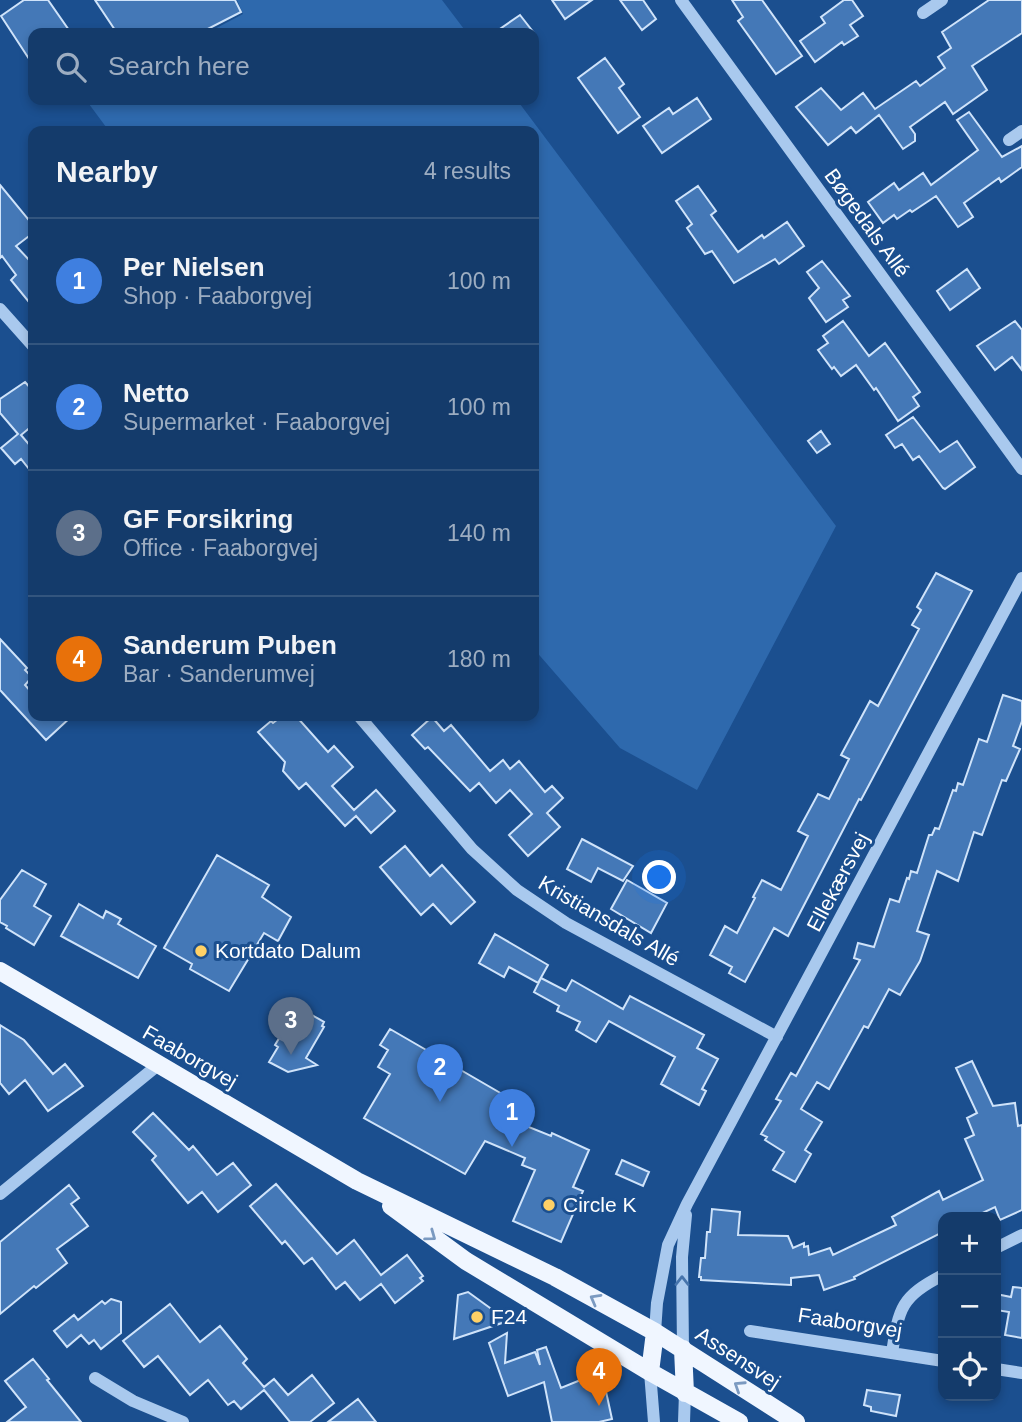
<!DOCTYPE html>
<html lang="en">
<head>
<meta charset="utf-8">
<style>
	body { margin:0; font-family:Arial,sans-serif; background:#214673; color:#f1f3f6 }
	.controls { position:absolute; right:21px; bottom:21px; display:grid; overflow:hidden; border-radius:14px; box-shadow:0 4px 10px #0003 }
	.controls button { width:63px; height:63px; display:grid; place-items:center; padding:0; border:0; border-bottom:2px solid #33557e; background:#143b6b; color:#f1f3f6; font:35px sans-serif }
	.you { position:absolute; left:660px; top:878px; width:24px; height:24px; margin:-18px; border:5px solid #fff; border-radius:50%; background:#1a73e8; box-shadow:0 0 0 10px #1a73e833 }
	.badge { display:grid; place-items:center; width:46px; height:46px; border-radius:50%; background:#8c9099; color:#fff; font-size:23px; font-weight:700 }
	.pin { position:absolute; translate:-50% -58px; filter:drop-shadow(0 2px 4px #0008) }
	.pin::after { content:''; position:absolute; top:37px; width:24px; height:21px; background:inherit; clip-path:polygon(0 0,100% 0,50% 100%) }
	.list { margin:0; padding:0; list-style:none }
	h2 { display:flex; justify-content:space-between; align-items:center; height:91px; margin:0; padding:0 28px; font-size:30px }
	h2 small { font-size:23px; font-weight:400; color:#9dadc1 }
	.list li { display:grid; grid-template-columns:46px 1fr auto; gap:21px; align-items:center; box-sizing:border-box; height:126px; padding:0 28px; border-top:2px solid #33557e }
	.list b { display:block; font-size:26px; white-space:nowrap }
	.list p { margin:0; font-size:23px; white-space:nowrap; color:#9dadc1 }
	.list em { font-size:23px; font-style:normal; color:#9dadc1 }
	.icon { flex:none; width:38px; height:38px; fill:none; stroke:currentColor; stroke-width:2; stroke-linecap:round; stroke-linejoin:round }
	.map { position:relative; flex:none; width:1022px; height:1422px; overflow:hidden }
	.search { position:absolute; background:#143b6b; box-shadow:0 4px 10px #0003; left:28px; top:28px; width:511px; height:77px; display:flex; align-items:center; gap:18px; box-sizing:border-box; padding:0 24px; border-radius:14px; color:#9dadc1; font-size:26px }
	.panel { position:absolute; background:#143b6b; box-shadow:0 4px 10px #0003; left:28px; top:126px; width:511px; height:595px; border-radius:14px }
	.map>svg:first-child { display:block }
</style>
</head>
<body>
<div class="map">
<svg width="1022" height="1422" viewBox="0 0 1022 1422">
	<rect width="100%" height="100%" fill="#1b4f8f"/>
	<!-- green -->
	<path fill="#2e69ad" d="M237,0H442L467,33H207L243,14Z
		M86,100H517L836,526L697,790L620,748L534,649V131H109Z"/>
	<!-- building -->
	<path fill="#4478b7" stroke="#cfe3fa" stroke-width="2" d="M24,0H48L71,33H33V65L1,16Z
		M95,0H235L241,12L200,33H117Z
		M552,0H592L565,19Z
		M620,0H643L656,19L642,30Z
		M732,0H762L802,56L776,74L738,21L743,17Z
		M844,0H852L863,16L850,25L858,36L844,45L842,42L815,62L800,41L825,23L821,17Z
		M989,0H1022V33L972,66L987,90L953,114L945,102L910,127L915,134V141L903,149L879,115L856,133L851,127L828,145L796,107L821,88L841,110L863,93L875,109L916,81L920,86L945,68L938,57L951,48L942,32Z
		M520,15L534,33H494Z
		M605,58L624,84L619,88L640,117L618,133L578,78Z
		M697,98L711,119L662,153L643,126L669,108L673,114Z
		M969,112L1002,157L1022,146V167L1001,182L999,178L964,203L973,217L958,227L936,196L912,212L910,210L897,219L894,215L883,223L868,202L894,183L899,190L923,173L931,185L978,150L957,120Z
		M0,185L33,225V233L16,246L31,262L33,260V307L11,280L16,275L2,256L0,258Z
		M698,186L716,211L711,215L738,252L762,235L764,238L787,222L804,246L779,264L775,259L734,283L712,251L705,254L687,228L692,224L676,201Z
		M822,261L850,296L843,300L848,307L826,322L809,298L819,288L807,272Z
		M967,269L980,288L950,310L937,291Z
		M843,321L869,356L885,343L920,392L913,397L919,406L898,421L876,388L874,390L856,365L841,376L834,367L832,369L818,350L828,343L823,336Z
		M1015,321L1022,330V370L1012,357L995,370L977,346Z
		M25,382L33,391V425L21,435L33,449V474L21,459L15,464L1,448L18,434L0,413V399Z
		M913,417L940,452L957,441L975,467L945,489L943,488L919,456L913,460L902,444L895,448L886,435Z
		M821,431L830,444L817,453L808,441Z
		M936,573L972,591L861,800L859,799L788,936L774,928L745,982L729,973L732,967L710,955L725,926L737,933L755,898L753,897L762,880L781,890L808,836L798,831L818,794L829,799L849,759L841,755L870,701L878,706L919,629L912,625L921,610L917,607Z
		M0,639L27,668L25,670L32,677L25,685L33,694V716H72L46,740L0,690Z
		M1003,695L1022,701V721L1013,746L1020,749L1006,781L1002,780L982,835L974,832L958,881L937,871L917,931L929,935L920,961L900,995L889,989L868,1028L864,1026L829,1089L817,1082L801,1109L822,1122L805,1150L811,1154L795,1182L773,1170L784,1152L765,1140L767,1137L761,1134L781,1101L776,1099L791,1073L796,1076L860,960L854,958L858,943L874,947L890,899L899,902L907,878L909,879L911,871L917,873L929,835H932L935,828L939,829L953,790L956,791L958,783L963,785L979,739L987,742Z
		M282,716H296L328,752L334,746L353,767L332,786L354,810L376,790L395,811L371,833L356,816L345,826L306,783L299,789L283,771L285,762L258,732L271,721L273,723Z
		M432,717L444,731L451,725L490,771L503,760L510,769L519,761L545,792L552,786L563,798L547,813L560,827L528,856L509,835L532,814L510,790L496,803L479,783L470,791L428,747L425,749L412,735Z
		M582,839L633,866L623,881L598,868L591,882L567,869Z
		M405,846L430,876L442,865L475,902L451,924L433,904L421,915L380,867Z
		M217,855L269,885L262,897L291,917L278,941L264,933L229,991L190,969L192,964L164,948Z
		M22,870L46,884L34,906L51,916L34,945L6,928L7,926L0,922V900Z
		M627,880L667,903L651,933L611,909Z
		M79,904L103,918L106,911L121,919L118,924L156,946L138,978L61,936Z
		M495,934L548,965L538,983L509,967L504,977L479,963Z
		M541,978L566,991L572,980L623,1009L630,996L704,1035L697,1048L718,1059L702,1089L706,1091L699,1105L661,1084L675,1057L609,1021L596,1042L576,1030L580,1022L557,1011L559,1006L534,992Z
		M298,1007L324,1022L322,1026L324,1027L306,1058L317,1065L288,1072L269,1062L278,1047L275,1045Z
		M0,1025L24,1040L53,1074L65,1064L83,1086L48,1111L25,1080L9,1094L0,1083Z
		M390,1029L509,1098L499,1115L551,1136L552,1133L589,1150L573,1187L583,1191L561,1242L513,1221L535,1170L522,1165L525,1158L485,1141L465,1174L364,1118L390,1074L378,1067L388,1050L380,1045Z
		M972,1061L993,1106L1015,1103L1018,1126L1022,1125V1210L1000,1220L995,1207L974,1217H943V1232L854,1277L855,1279L824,1290L819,1275L791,1278V1285L701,1280V1277H699L701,1258H705L707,1232H710L712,1209L740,1212L738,1235L788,1236L793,1248L804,1243V1247L808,1246L809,1255L830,1248L833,1255L896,1225L892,1217L939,1191L943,1200L983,1180L965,1139L974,1135L967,1118L977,1113L956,1068Z
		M153,1113L189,1150L193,1146L217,1175L233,1163L251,1185L218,1212L202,1192L188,1203L152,1160L156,1156L133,1132Z
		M622,1160L649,1172L643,1186L616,1174Z
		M276,1184L337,1254L354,1240L381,1275L407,1255L423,1276L420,1278L423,1281L395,1303L381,1284L360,1300L345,1282L336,1289L312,1258L304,1264L285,1241L282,1244L250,1206Z
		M69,1185L79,1198L71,1204L88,1226L57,1249L67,1263L36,1288L34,1286L0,1314V1242Z
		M1013,1287L1022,1288V1338L1005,1335L1009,1312L996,1310V1294L1011,1297Z
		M468,1292L508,1321L454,1339L458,1295Z
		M111,1299L121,1302V1333L101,1349L94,1340L89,1344L81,1335L67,1347L54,1331L74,1315L78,1320L102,1301L105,1304Z
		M170,1304L200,1342L220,1326L247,1359L243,1363L264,1387L274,1379L288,1395L312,1375L334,1403L310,1422H290L264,1390L241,1409L234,1401L228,1405L208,1380L190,1395L158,1356L144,1367L123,1341Z
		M507,1333L505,1363L535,1352L540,1365L537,1350L546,1347L561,1388L593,1375L596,1389L605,1387L612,1419L599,1422H552L544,1382L508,1396L489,1343Z
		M33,1359L49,1379L47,1380L81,1422H7L26,1407L5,1381Z
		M867,1390L900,1395L896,1416L871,1411V1407L864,1405Z
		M358,1399L376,1422H328Z"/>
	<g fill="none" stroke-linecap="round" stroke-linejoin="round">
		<!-- minor -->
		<path stroke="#a9c9ee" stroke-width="12" d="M681,0L1022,469
			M923,13L942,0
			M1009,140L1022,131
			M0,309L33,346
			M359,716L472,849L517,890L566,923L777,1037
			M0,1194L158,1065
			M996,1248L1022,1235
			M750,1331L943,1361
			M655,1332L657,1303L668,1245L687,1204L1022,578
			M683,1349L682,1257L686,1215
			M892,1353C899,1307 901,1297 943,1275
			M996,1369L1022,1373
			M650,1372L654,1422
			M95,1378L133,1401L183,1422
			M684,1422L685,1393"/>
		<!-- major -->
		<path stroke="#f0f6ff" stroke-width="18" d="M0,971L357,1181L555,1277L655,1332L796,1422
			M391,1206L466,1261L650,1372L739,1422
			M683,1349L685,1393
			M650,1372L655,1332"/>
	</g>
	<!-- one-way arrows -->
	<defs><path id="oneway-chevron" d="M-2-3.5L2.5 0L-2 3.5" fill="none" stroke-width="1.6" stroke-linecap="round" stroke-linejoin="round" transform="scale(1.75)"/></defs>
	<g stroke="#7b9ac1">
		<use href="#oneway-chevron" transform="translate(431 1236) rotate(36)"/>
		<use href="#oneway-chevron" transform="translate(595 1299) rotate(-151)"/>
		<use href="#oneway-chevron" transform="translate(739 1386) rotate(-147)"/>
	</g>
	<use stroke="#4674ac" href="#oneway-chevron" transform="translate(682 1281) rotate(-90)"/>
	<!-- markers -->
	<g fill="#ffd166" stroke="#1b4f8f" stroke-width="2.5">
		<circle cx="201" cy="951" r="7"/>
		<circle cx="549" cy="1205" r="7"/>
		<circle cx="477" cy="1317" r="7"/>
	</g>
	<g text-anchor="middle" stroke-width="6" stroke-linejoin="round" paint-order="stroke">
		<!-- street labels -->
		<g font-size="21" fill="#fff" stroke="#1b4f8f">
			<text transform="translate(867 223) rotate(54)" y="7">Bøgedals Allé</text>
			<text transform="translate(838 882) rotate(-62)" y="7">Ellekærsvej</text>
			<text transform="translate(609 921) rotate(30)" y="7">Kristiansdals Allé</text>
			<text transform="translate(190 1057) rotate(30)" y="7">Faaborgvej</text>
			<text transform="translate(850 1323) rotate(9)" y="7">Faaborgvej</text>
			<text transform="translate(738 1358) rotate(33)" y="7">Assensvej</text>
		</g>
		<!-- poi labels -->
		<g font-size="21" fill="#fff" stroke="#1b4f8f" text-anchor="start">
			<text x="215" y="958">Kortdato Dalum</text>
			<text x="563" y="1212">Circle K</text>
			<text x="491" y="1324">F24</text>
		</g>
	</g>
</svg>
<div class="controls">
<button>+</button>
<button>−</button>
<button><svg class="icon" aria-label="locate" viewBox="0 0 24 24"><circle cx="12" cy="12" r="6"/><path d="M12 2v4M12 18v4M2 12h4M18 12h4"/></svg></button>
</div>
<div class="you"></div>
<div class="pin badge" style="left:512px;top:1147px;background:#3f7fe0">1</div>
<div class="pin badge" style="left:440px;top:1102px;background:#3f7fe0">2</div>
<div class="pin badge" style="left:291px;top:1055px;background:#5c6f8a">3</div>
<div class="pin badge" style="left:599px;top:1406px;background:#e8710a">4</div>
<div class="search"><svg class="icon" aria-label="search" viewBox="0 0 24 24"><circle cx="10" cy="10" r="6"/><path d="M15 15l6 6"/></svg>Search here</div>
<section class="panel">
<h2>Nearby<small>4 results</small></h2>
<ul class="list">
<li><span class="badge" style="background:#3f7fe0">1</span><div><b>Per Nielsen</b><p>Shop · Faaborgvej</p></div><em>100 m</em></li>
<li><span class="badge" style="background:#3f7fe0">2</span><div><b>Netto</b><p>Supermarket · Faaborgvej</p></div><em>100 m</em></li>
<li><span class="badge" style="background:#5c6f8a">3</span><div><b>GF Forsikring</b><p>Office · Faaborgvej</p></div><em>140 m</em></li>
<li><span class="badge" style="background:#e8710a">4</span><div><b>Sanderum Puben</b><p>Bar · Sanderumvej</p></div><em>180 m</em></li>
</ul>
</section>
</div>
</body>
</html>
